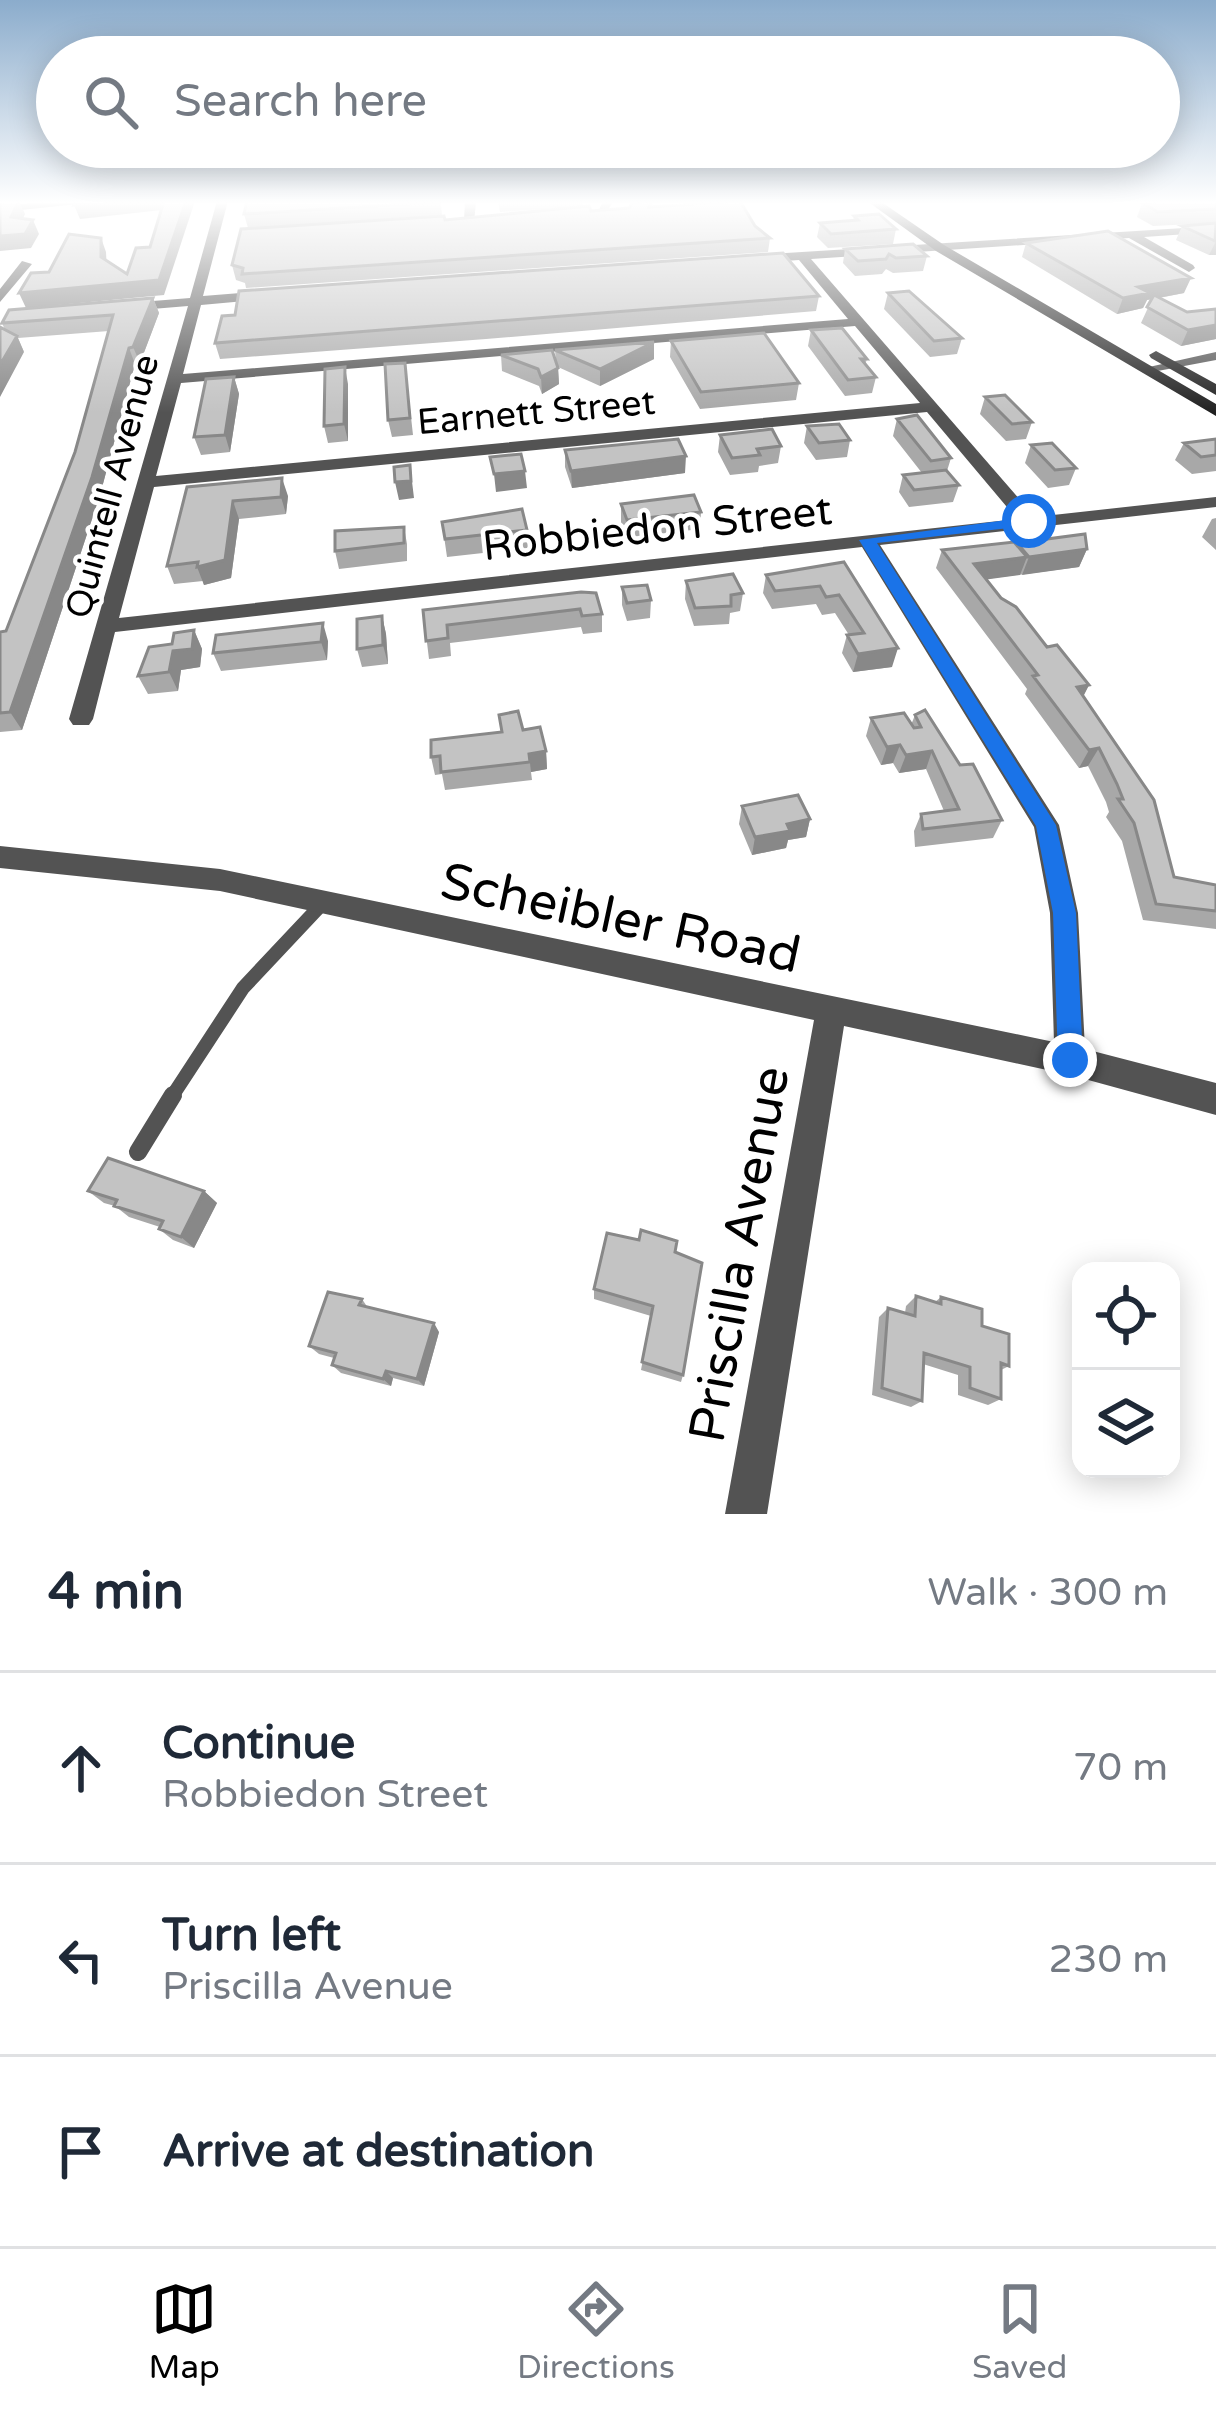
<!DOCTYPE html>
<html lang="en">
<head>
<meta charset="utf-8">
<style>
	body { margin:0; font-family:"Varela Round",sans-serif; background:#f2f2f3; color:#1f2937 }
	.controls { position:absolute; right:36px; bottom:36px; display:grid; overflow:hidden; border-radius:24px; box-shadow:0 6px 30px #0003 }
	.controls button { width:108px; height:108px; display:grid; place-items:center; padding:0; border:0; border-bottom:3px solid #e0e1e3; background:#fff; color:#1f2937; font:60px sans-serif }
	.stop { position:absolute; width:36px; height:36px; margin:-27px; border:9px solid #1a73e8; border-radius:50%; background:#fff }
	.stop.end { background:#1a73e8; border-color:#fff; box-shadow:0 3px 12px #0008 }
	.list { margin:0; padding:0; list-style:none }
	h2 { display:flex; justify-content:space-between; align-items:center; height:156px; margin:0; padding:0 48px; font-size:51px }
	h2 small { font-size:39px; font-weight:400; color:#747a83 }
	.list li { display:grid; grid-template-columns:78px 1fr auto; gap:36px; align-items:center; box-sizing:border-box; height:192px; padding:0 48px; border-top:3px solid #e0e1e3 }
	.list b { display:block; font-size:45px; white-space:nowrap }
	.list p { margin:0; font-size:39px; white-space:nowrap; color:#747a83 }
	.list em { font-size:39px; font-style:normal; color:#747a83 }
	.icon { flex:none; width:66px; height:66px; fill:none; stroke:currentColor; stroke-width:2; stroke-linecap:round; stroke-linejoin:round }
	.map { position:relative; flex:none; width:1216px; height:1514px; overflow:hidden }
	.search { position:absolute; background:#fff; box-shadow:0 6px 30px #0003; left:36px; right:36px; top:36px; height:132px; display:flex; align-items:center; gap:30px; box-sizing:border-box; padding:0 42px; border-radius:66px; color:#747a83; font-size:45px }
	.sheet { height:732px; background:#fff }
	nav { display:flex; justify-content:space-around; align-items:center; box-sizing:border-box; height:168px; border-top:3px solid #e0e1e3; background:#fff; font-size:33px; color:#747a83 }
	nav a { display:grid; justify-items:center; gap:6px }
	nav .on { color:#000 }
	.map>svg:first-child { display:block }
</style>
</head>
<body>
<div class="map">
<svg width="1216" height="1514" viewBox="0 0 1216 1514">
	<rect width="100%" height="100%" fill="#fff"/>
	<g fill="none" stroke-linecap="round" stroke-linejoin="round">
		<!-- service-far1 -->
		<path stroke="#535353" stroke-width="14" d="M171,1098L243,988L322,904"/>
		<!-- service -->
		<path stroke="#535353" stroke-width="18" d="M138,1152L173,1095"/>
		<!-- minor -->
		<path fill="#535353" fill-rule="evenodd" d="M56,201H108L0,212V206Z
			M217,201H228L203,296L267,291L274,295L267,299L201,305L183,374L848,319L799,260L756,263L750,259L756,255L1216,226V232L1144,237L1193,265L1195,268L1189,272L1129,238L811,259L1035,517L1216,497V507L880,545L1059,825L1078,913L1085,1049L1216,1083V1115L1070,1075L844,1026L767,1514H725L814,1020L220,891L0,868V846L220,869L1054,1042L1050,913L1034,827L862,547L115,632L93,719L89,725H73L69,719L188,306L128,311L121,307L128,303L190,298ZM855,326L920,403L156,476L181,383ZM927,412L1017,519L119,618L154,487Z
			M465,201H476L474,223L464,221Z
			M603,201H614L604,215L598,212Z
			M22,261L32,264L0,302V289Z
			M1216,352V360L1147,373L1140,369Z"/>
		<!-- secondary -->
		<path fill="#202020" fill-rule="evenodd" d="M867,201H880L944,245L1216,404V416L936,251Z
			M1156,351L1216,384V395L1151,358L1149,355Z"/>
	</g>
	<!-- wall -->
	<path fill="#a8a8a8" d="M247,201H443L441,204L442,216L248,228L244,214Z
		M498,201H582L583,206L591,211L629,208L638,201H658L652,202V207L740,201L755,226L770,238L768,252L246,288L245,283L236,280L232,265L445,220L572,207L500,212Z
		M1216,201V255H1209L1176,240L1182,226L1214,223L1153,226L1137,217L1142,203Z
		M854,216L896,229L893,244L828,248L817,237L820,223L853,220Z
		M1026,243L1184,293L1159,298L1187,312L1216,309V339L1181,346L1141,323L1152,299L1147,300L1143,308L1117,314L1022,257Z
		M845,249L927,256L923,271L893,273L886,269L882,274L855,276L843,263Z
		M888,293L962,338L957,354L930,357L884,309Z
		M819,296L816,311L486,339L220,359L215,343Z
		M153,298L159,313L140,363L135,364L100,495L22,730L0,732V632L6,631L75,452L109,331L18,338L24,352L5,330L2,323Z
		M811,330L867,359L865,365L876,377L872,393L845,396L808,346Z
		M671,341L799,383L796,400L700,409L670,357Z
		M555,350L654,359L600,386L558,367L559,384L542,394L539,386L502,371L501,355L556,362Z
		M405,363L413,435L392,437L388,420Z
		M234,377L239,394L230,452L201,455L194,437Z
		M348,384V441L328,443L324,426Z
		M985,397L1032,422L1026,439L1006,441L980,414Z
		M897,419L951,458L947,471L959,485L953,502L909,507L899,492L903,475L922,473L893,436Z
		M807,426L850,440L847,457L816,460L804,443Z
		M720,435L781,446L778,463L759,466L758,472L730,475L718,452Z
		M1216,439V471L1192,474L1175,460L1184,443Z
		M1031,445L1076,468L1069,485L1048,488L1025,463Z
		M565,450L685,473L572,488L565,467Z
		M187,487L288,496L286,514L239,519L231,578L204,585L203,581L174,584L167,566Z
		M621,504L701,512L700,529L626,538L621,522Z
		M1216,518V550L1202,537L1212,519Z
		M442,522L527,530L528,548L447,557Z
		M404,527L407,544V561L339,569L335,551Z
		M1016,544L1087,549L1079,567L986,579L1001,598L1047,647L1089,685L1083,696L1174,877L1216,885V929L1143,920L1122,841L1106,817L1109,812L1106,802L1088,766L1079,768L1025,694L1027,689L936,568L942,550Z
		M844,562L892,667L853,672L842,653L847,635H849L835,613L822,615L816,604L772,609L763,593L766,575Z
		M686,581L743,593L740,611L730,613L729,624L694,626L685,599Z
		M622,587L651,600L650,618L627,621L622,605Z
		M581,592L602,614V632L583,634L581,627L450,643L451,656L429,659L423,610Z
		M382,616L386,634L388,664L362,667L357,649Z
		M194,630L202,649L200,667L181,670L178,691L148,694L138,676L172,644Z
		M328,641L327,660L221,671L213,653Z
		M915,715L960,765L1002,820L993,838L915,847L914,831L921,814L944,811L926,769L899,773L893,763L881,765L866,736L871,718L911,725Z
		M523,730L546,751L547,769L531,772L532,780L445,790L442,774L435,775L431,757Z
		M742,806L810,819L806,837L788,840L786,848L752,855L739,824Z
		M88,1191H204L217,1203L194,1248L173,1240L159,1229L160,1227L129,1217L115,1206L104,1203Z
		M675,1252L683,1375L681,1382L641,1370L651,1316L594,1299V1289Z
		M916,1296L935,1302L941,1297L982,1326L1009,1366L1001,1370V1399L988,1405L958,1395V1375L923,1364L922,1401L911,1407L872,1395L879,1317L888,1308L905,1313L906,1306Z
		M362,1299L368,1308L439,1332L424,1386L393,1378L391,1386L341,1373L332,1365L334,1358L319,1354L309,1346Z"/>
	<!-- shaded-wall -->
	<path fill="#888" d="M19,201L25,214L17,231L11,217Z
		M110,201H168L171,209L80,219L74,205Z
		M186,201H195L164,295L26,308L19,293L159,280Z
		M33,220L39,234L31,248L0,251V236Z
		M101,238L106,252L107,272L101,257Z
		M1216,241V255H1209Z
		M1191,278L1184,293L1147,300L1143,308L1117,314L1123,298L1138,287Z
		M153,298L159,313L140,363L133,347Z
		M1216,325V339L1181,346L1188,330Z
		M17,336L24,352L0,397V365Z
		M654,343V359L600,386V369Z
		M129,348L135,364L100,495L22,730L10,712Z
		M345,367L348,384V441L344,424Z
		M558,368L559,384L542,394L541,377Z
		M234,377L239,394L230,452L225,435Z
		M686,456L685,473L572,488L571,471Z
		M410,465L414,498L399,500L395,482Z
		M525,471L527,488L496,492L494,474Z
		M282,478L288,496L286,514L281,497Z
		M233,501L239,519L231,578L204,585L197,567Z
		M1087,549L1079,567L1022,575L1029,557Z
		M1027,557L1020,575L968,582L974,564Z
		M382,616L386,634L388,664L383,645Z
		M323,623L328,641L327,660L321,642Z
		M194,630L202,649L200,667L181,670L178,691L169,672L173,651Z
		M898,648L892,667L853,672L858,654Z
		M1089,685L1080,703L1077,687Z
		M900,745L893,763L881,765L887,747Z
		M1099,748L1088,766L1079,768L1089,750Z
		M546,751L547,769L531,772L529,754Z
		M932,751L926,769L899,773L906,755Z
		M810,819L806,837L788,840L786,848L752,855L755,837L787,824Z
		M204,1191L217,1203L194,1248L181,1237Z
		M434,1323L439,1332L424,1386L417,1379Z
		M386,1371L393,1378L391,1386L383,1379Z"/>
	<!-- building -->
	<path fill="#c3c3c3" stroke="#888" stroke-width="3" d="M0,201H19L11,217L33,220L25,234L0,236Z
		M76,201H110L74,205Z
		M164,201H186L159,280L19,293L31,273L49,272L69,234L101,238V257L127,274L136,248L150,247Z
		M247,201H440V202L244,214Z
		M652,201L649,207L740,201L755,226L770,238L242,274L243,268L232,265L241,229L444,216L445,220L589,206L591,211L629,208L632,203Z
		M1160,201H1216V209L1158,212L1142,203Z
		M879,214L896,229L831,234L820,223L858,220L854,216Z
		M1216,223L1215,241L1182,226Z
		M1108,231L1191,278L1138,287L1150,293L1123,298L1026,243Z
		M913,244L927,256L896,258L889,254L886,259L858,261L845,249Z
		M783,253L819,296L215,343L222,316L235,315L239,291Z
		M909,291L962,338L934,341L888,293Z
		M1154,295L1187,312L1216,309V325L1188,330L1147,307Z
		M153,298L133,347L129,348L92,477L10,712L0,713V632L6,631L75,452L113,315L2,323L9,310Z
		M0,327L17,336L0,365Z
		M842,328L867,359H861L876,377L848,380L811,330Z
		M764,333L799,383L701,392L671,341Z
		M654,342L600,369L555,350Z
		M552,350L558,368L541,377L538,369L501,355Z
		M405,363L410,418L388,420L385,364Z
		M345,367L344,424L324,426L325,369Z
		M234,377L225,435L194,437L206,379Z
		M1005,395L1032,422L1012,424L985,397Z
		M917,415L951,458L931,461L897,419Z
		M839,424L850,440L819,443L807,426Z
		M772,429L781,446L757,449L760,455L732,458L720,435Z
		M678,439L686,456L571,471L565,450Z
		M1216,439V455L1201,457L1184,443Z
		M1052,443L1076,468L1055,470L1031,445Z
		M521,454L525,471L494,474L490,457Z
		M410,465L411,481L395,482L394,467Z
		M946,470L959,485L914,490L903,475Z
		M282,478L281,497L233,501L225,560L197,567L198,562L167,566L187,487Z
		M694,495L701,512L627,520L621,504Z
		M522,509L527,530L445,539L442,522Z
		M404,527V543L335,551V531Z
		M1085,534L1087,549L1029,557L1017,543Z
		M1014,542L1027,557L974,564L1001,598L1016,607L1047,647L1057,645L1089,685L1077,687L1154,800L1174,877L1216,885V911L1156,904L1134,823L1118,799H1123L1117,784L1099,748L1089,750L1033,676L1038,675L942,550Z
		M844,562L898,648L858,654L847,635L864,633L839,595L826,597L820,586L775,591L766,575Z
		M733,574L743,593L731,595V606L695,608L686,581Z
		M647,585L651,600L627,603L622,587Z
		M581,592L596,593L602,614L582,616L580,609L447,625L448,638L426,641L423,610Z
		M382,616L383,645L357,649V619Z
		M323,623L321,642L213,653L216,635Z
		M194,630L192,649L173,651L169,672L138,676L149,647L172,644L174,633Z
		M925,710L960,765L973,764L1002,820L923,829L921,814L959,809L932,751L906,755L900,745L887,747L871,718L904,713L914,728L921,727L915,715Z
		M518,711L523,730L540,727L546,751L529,754L530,762L441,772L440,756L431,757V740L502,732L499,715Z
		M798,795L810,819L787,824L790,831L755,837L742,806Z
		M108,1158L204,1191L181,1237L159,1229L163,1221L114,1206L117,1200L88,1191Z
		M641,1230L677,1241L675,1252L702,1263L683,1375L642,1362L653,1306L594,1289L607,1233L639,1240Z
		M328,1292L362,1299L359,1305L434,1323L417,1379L386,1371L383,1379L332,1365L336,1353L309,1346Z
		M916,1296L941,1304V1297L982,1309V1326L1009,1334V1366L1001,1363V1399L970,1388V1367L924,1353L922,1401L882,1388L888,1308L915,1316Z"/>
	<!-- sky -->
	<linearGradient id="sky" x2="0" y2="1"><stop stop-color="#8baccc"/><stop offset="0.49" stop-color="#fff"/><stop offset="1" stop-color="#fff" stop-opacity="0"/></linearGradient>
	<rect width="1216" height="413" fill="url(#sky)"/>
	<!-- route -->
	<path fill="#1a73e8" d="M1029,517L1037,521L1035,525L877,543L1056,825L1076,913L1083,1060L1079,1069L1070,1072L1061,1069L1058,1060L1053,913L1036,826L859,540Z"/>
	<g text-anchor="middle" stroke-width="9" stroke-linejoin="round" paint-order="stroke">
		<!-- far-street labels -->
		<g font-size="36" fill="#000" stroke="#fff">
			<text transform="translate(536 411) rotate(-5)" y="13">Earnett Street</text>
			<text transform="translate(111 486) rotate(-75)" y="13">Quintell Avenue</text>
		</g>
		<!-- street labels -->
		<g font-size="42" fill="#000" stroke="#fff">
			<text transform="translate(657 527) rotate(-6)" y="15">Robbiedon Street</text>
		</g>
		<!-- near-street labels -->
		<g font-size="51" fill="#000" stroke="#fff">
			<text transform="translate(621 917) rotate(12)" y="18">Scheibler Road</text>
			<text transform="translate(738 1254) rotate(-80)" y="18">Priscilla Avenue</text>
		</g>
	</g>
</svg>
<div class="controls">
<button><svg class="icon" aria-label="locate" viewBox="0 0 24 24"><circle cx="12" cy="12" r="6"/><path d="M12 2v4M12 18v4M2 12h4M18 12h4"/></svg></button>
<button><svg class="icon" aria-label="layers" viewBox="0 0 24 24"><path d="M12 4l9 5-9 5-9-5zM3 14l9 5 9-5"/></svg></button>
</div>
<div class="stop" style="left:1029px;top:521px"></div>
<div class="stop end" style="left:1070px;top:1060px"></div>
<div class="search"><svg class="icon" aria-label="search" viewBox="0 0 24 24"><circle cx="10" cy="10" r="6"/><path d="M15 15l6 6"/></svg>Search here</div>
</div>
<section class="sheet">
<h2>4 min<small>Walk · 300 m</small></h2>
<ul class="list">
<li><svg class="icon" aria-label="ahead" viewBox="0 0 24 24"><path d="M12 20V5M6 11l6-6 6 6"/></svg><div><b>Continue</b><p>Robbiedon Street</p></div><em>70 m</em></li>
<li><svg class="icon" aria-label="left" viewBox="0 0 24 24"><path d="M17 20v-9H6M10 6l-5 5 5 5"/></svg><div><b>Turn left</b><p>Priscilla Avenue</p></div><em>230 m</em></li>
<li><svg class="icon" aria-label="arrive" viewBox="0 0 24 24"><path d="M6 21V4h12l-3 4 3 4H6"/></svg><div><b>Arrive at destination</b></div></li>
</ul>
</section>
<nav>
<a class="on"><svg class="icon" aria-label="map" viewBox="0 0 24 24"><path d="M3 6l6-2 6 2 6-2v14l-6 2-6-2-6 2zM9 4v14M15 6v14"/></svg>Map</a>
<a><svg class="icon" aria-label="directions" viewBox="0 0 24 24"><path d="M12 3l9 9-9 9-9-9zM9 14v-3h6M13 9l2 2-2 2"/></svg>Directions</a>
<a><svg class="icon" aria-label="saved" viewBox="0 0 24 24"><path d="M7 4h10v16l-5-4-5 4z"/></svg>Saved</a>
</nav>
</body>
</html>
